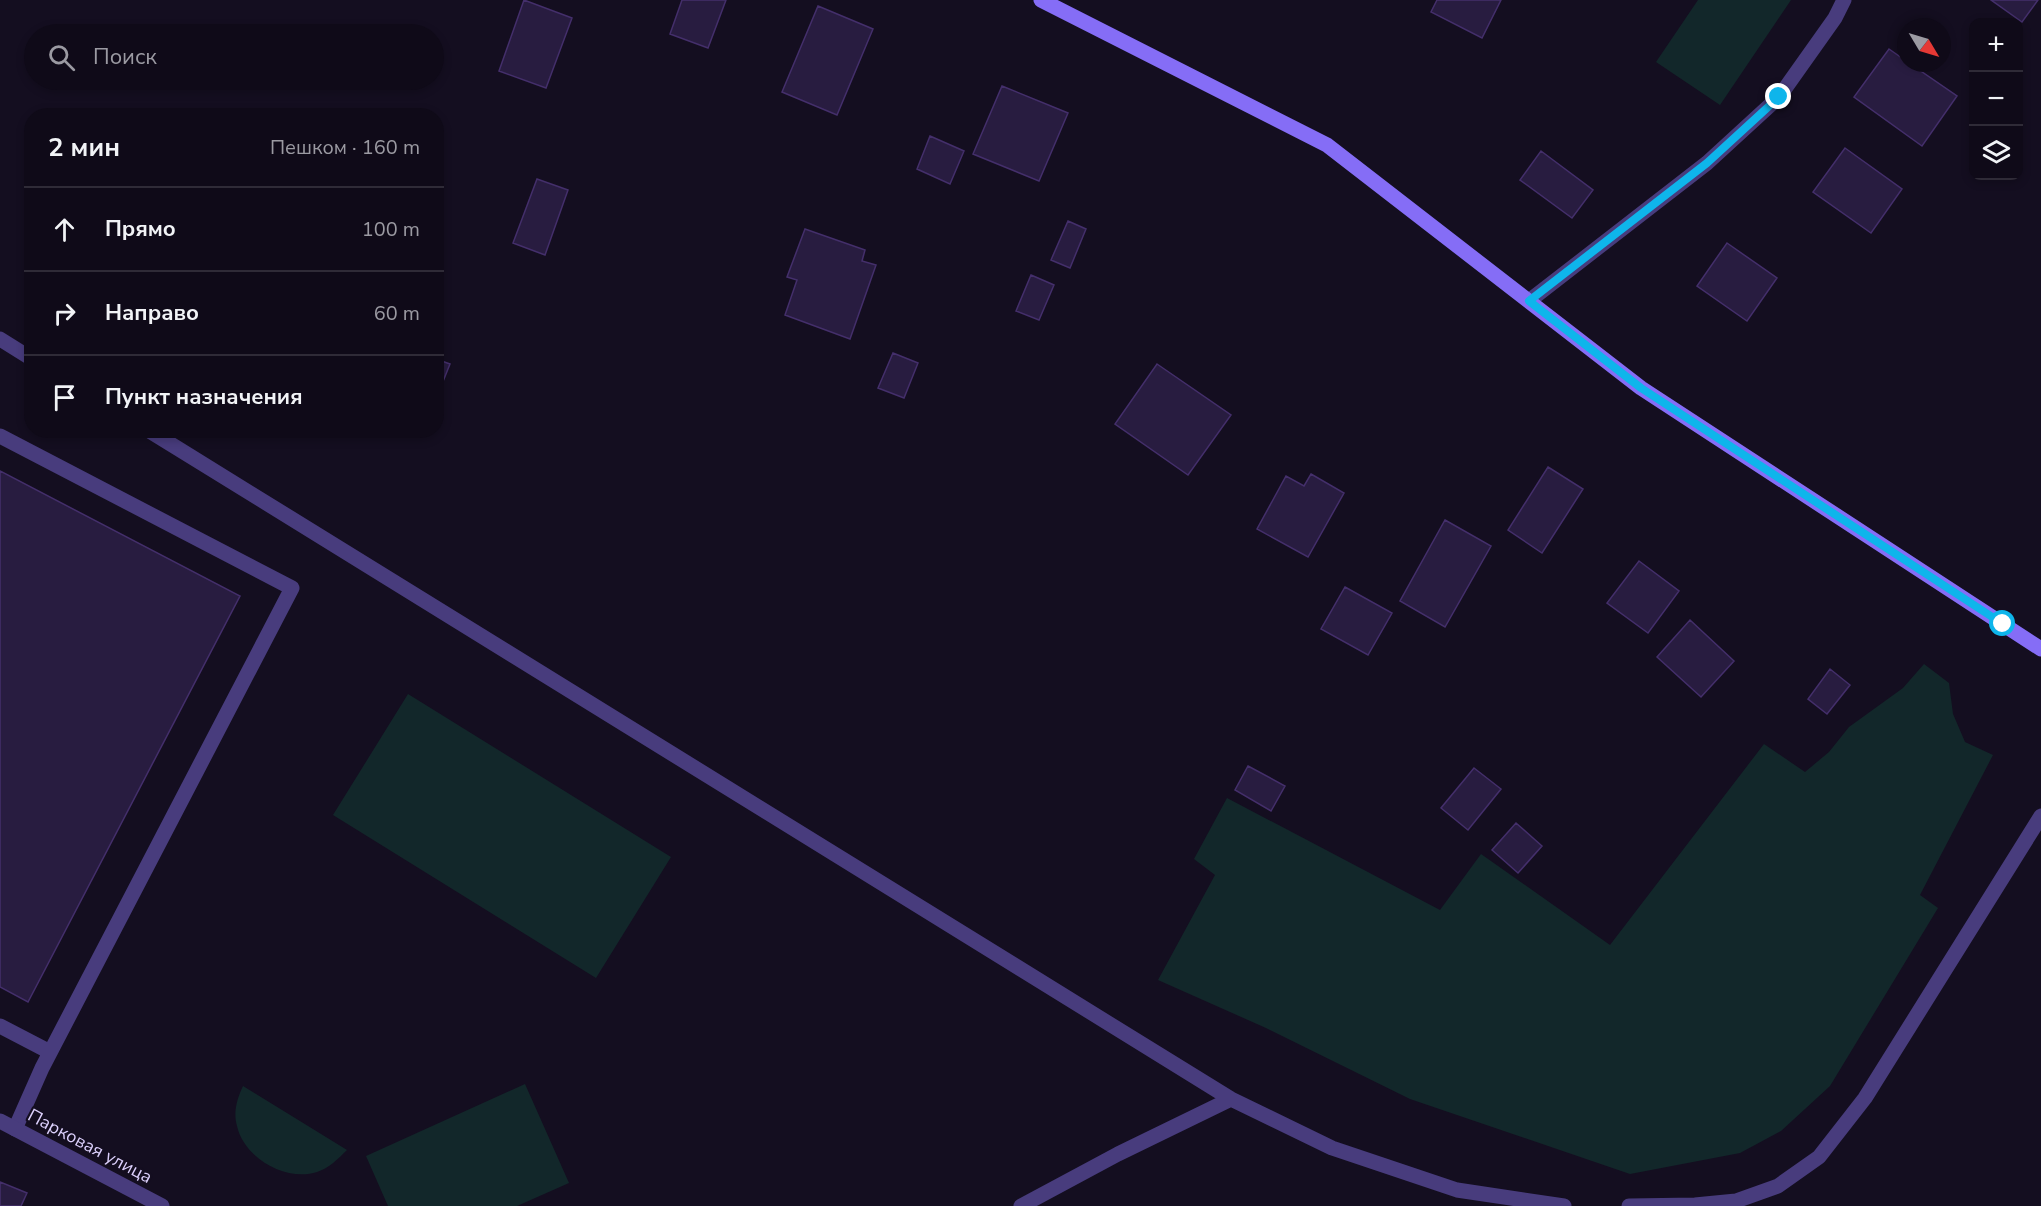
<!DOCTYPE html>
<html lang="ru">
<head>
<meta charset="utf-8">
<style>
	body { margin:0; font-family:"Nunito Sans",sans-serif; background:#1d1825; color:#f1f3f6 }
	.controls { position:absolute; right:18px; top:18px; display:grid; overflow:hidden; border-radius:12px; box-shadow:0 3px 9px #0003 }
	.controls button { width:54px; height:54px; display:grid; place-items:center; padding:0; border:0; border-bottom:2px solid #2f2b37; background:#0f0a18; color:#f1f3f6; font:30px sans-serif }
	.compass { position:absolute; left:1897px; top:18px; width:54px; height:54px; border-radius:50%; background:#0f0a18; box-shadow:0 3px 9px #0003; rotate:128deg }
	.stop { position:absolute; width:18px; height:18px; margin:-14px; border:4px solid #0eb5eb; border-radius:50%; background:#fff }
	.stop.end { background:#0eb5eb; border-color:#fff; box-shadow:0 2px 6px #0008 }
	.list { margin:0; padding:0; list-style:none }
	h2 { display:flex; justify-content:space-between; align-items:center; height:78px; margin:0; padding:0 24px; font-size:26px }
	h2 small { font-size:20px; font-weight:400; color:#9b9aa2 }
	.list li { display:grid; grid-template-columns:39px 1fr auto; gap:18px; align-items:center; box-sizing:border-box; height:84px; padding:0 24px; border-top:2px solid #2f2b37 }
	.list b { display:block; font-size:22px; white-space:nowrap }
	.list em { font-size:20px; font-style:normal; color:#9b9aa2 }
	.icon { flex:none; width:33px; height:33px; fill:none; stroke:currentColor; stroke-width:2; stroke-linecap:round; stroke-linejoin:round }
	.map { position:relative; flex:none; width:2041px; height:1206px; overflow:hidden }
	.search { position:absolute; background:#0f0a18; box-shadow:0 3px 9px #0003; left:24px; top:24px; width:420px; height:66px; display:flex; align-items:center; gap:15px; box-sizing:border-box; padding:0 21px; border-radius:33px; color:#9b9aa2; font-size:22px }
	.panel { position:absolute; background:#0f0a18; box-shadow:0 3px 9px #0003; left:24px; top:108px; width:420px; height:330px; border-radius:24px }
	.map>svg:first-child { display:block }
</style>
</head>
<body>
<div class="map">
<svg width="2041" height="1206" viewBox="0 0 2041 1206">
	<rect width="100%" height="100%" fill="#140e20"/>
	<!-- green -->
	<path fill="#12272a" d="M1698,0H1791L1720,105L1656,62Z
		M1924,664L1949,683L1953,714L1965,742L1993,755L1920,895L1938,908L1830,1086L1781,1131L1740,1153L1630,1174L1410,1099L1266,1028L1158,980L1215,875L1194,859L1227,798L1440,910L1481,854L1610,945L1764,744L1805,772L1829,752L1849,727L1903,688Z
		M408,694L671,857L596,978L333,815Z
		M525,1084L569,1183L517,1206H388L366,1156Z
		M243,1086L347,1150C338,1159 329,1168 317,1172C286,1182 244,1158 237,1126C233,1112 237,1099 243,1086Z"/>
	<!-- building -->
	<path fill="#281c40" stroke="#442f6b" stroke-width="1.5" d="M524,0L572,18L546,88L499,71Z
		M682,0H726L708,48L670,34Z
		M1437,0H1501L1482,38L1431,12Z
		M1991,0H2038L2022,22Z
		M818,6L873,29L837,115L782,92Z
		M1889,49L1906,61V63H1909L1957,96L1922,146L1854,97Z
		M1002,86L1068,113L1039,181L973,154Z
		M930,136L964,151L950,184L917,169Z
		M1845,148L1902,189L1871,233L1813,192Z
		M1541,151L1593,190L1572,218L1520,180Z
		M537,179L568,190L545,255L513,243Z
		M1068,221L1086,229L1070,268L1051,260Z
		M805,229L865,250L862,261L876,265L850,339L785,315L797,280L787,277Z
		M1727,243L1777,278L1747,321L1697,286Z
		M1031,275L1054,285L1039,320L1016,311Z
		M893,353L918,363L904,398L878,388Z
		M436,359L450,364L436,399Z
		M1157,364L1231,415L1188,475L1115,424Z
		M1548,467L1583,489L1542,553L1508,530Z
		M0,471L240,596L28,1002L0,987Z
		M1311,474L1344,493L1308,557L1257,529L1286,476L1304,486Z
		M1445,520L1491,546L1445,627L1400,601Z
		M1639,561L1679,591L1648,633L1607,603Z
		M1345,587L1392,613L1368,655L1321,629Z
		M1690,620L1734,661L1701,697L1657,657Z
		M1830,669L1850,685L1827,714L1808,699Z
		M1248,766L1285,786L1271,811L1235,790Z
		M1474,768L1501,789L1468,830L1441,808Z
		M1516,823L1542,846L1518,873L1492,850Z
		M0,1182L27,1193L21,1206H0Z"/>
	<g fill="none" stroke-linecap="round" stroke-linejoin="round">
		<!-- lane -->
		<path stroke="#483c7d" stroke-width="15" d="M0,339L32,359
			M148,430L1231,1099L1332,1148L1457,1190L1564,1206
			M0,436L292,588L42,1068L15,1129
			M0,1026L50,1052
			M1021,1206L1118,1154L1231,1099
			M1629,1206L1695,1205L1736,1201L1778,1186L1819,1157L1865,1098L2041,816"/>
		<!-- street -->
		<path stroke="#483c7d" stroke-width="15" d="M1529,301L1707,163L1779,97L1835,18L1844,0
			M0,1121L162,1206"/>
		<!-- secondary -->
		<path stroke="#856df6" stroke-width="15" d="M1041,0L1327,145L1641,388L2041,649"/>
	</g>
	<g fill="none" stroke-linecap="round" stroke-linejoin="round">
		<!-- route -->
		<path stroke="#0eb5eb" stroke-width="8" d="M1779,97L1707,163L1529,301L1641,388L2003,624"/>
	</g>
	<g text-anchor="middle" stroke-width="4.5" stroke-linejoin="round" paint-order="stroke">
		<!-- street labels -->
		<g font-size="18" fill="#dcd0fc" stroke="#140e20">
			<text transform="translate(90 1146) rotate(28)" y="6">Парковая улица</text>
		</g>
	</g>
</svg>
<div class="controls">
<button>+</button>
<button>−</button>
<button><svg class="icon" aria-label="layers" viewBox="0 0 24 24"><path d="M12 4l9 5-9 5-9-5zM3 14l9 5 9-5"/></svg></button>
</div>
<svg class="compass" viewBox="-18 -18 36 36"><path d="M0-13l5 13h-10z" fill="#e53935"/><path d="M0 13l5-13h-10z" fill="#9b9aa2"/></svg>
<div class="stop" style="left:2003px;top:624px"></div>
<div class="stop end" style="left:1779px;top:97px"></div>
<div class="search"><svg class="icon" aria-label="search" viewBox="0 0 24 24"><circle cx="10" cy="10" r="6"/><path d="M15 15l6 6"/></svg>Поиск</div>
<section class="panel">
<h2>2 мин<small>Пешком · 160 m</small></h2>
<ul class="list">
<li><svg class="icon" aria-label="ahead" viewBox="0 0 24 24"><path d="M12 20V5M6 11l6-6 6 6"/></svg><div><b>Прямо</b></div><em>100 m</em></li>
<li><svg class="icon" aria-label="right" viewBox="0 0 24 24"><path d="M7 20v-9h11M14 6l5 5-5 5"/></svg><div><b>Направо</b></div><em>60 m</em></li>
<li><svg class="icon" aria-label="arrive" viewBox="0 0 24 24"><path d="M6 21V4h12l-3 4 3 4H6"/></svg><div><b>Пункт назначения</b></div></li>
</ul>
</section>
</div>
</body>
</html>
